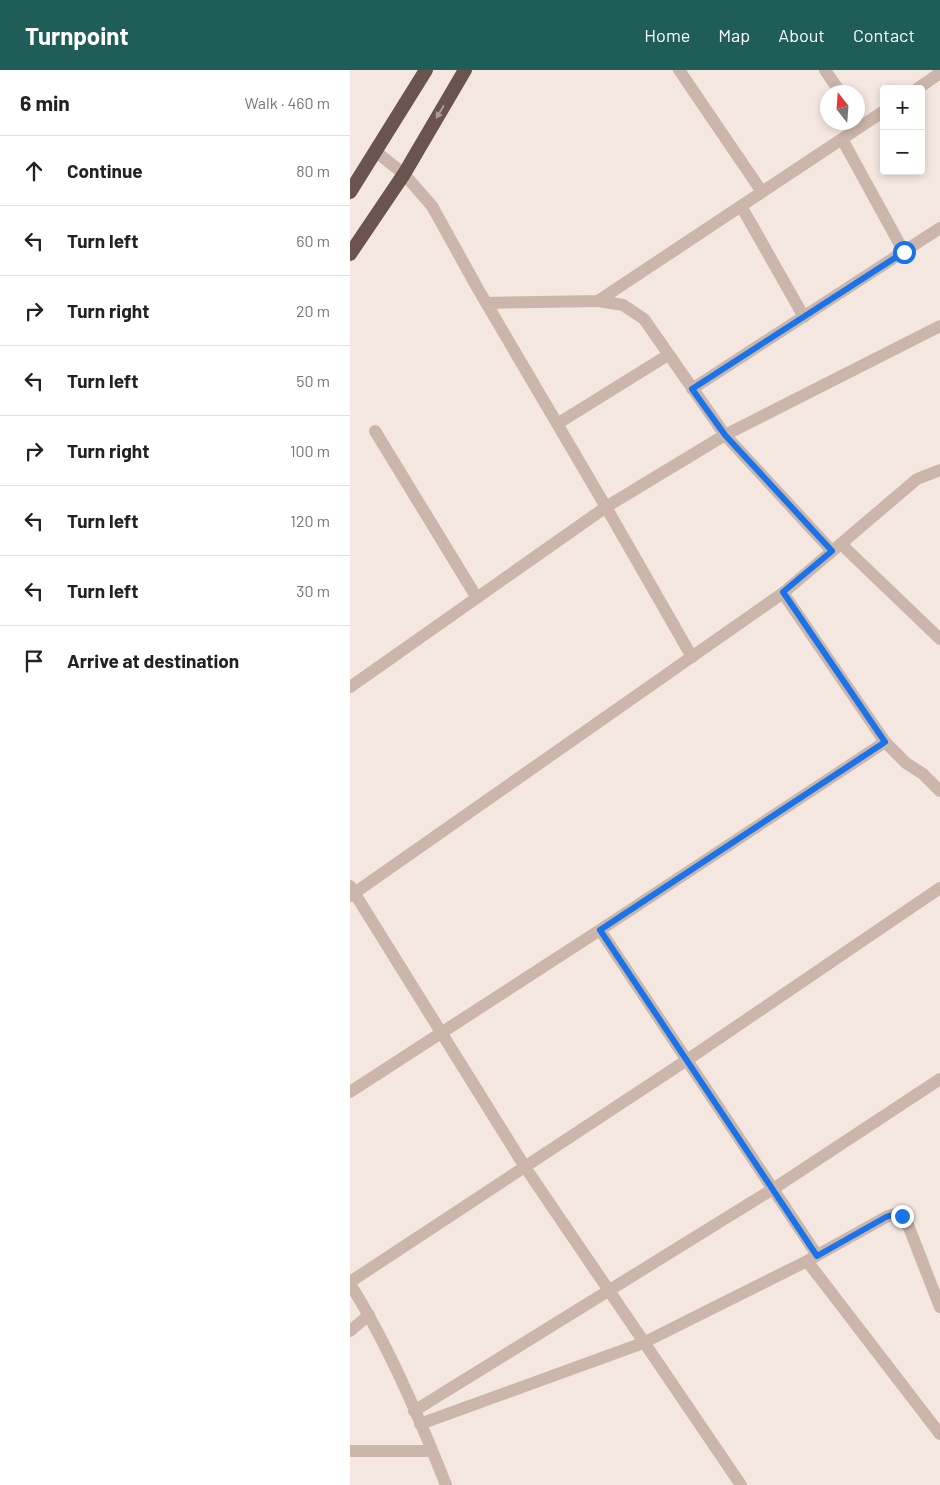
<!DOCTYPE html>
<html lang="en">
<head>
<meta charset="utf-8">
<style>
	body { margin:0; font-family:Barlow,sans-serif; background:#f6f6f6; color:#222 }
	.controls { position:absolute; right:15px; top:15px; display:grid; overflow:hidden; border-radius:5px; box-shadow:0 2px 8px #0003 }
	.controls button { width:45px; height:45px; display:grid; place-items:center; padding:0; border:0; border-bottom:1px solid #e0e0e0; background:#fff; color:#222; font:25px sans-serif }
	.compass { position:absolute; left:470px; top:15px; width:45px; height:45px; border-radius:50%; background:#fff; box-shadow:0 2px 8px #0003; rotate:343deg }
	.stop { position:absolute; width:15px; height:15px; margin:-11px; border:4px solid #1a73e8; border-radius:50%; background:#fff }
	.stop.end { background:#1a73e8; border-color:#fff; box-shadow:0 1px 5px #0008 }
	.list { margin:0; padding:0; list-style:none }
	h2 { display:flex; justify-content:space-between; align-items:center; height:65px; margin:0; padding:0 20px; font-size:21px }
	h2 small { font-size:16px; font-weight:400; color:#767676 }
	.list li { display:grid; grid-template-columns:32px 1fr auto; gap:15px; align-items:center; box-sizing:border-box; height:70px; padding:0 20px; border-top:1px solid #e0e0e0 }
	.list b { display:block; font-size:19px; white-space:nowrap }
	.list em { font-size:16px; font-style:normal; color:#767676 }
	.icon { flex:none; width:28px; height:28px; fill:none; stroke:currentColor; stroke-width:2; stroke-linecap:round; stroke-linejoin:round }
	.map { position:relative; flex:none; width:590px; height:1415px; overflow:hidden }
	header { display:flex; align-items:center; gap:30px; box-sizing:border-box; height:70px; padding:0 25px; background:#1f5d58; color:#fff }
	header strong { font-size:24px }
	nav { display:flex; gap:28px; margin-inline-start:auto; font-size:18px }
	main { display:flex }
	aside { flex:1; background:#fff }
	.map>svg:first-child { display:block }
</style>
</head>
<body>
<header>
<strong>Turnpoint</strong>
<nav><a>Home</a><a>Map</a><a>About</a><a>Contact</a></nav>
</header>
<main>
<aside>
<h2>6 min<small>Walk · 460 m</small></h2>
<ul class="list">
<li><svg class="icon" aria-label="ahead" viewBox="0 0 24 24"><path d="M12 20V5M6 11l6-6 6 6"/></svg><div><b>Continue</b></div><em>80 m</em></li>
<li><svg class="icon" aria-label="left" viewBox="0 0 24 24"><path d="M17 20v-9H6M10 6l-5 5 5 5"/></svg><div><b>Turn left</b></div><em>60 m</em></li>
<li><svg class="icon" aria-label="right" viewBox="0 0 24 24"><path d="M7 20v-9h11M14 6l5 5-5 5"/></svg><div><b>Turn right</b></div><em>20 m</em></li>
<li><svg class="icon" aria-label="left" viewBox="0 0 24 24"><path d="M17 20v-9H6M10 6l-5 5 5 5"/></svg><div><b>Turn left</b></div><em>50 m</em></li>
<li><svg class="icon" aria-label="right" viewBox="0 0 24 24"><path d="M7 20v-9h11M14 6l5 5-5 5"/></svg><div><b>Turn right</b></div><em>100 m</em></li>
<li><svg class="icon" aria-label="left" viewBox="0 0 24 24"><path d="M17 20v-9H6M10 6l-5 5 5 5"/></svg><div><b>Turn left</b></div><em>120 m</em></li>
<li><svg class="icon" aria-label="left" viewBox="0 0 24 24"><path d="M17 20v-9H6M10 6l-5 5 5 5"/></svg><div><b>Turn left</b></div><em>30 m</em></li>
<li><svg class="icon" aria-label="arrive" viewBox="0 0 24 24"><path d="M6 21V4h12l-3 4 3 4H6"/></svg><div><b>Arrive at destination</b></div></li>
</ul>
</aside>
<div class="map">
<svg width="590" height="1415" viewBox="0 0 590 1415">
	<rect width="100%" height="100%" fill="#f4e7e0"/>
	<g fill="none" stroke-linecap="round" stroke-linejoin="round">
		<!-- minor -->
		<path stroke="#ccb5ab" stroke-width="12" d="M329,0L412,122
			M475,0L490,22
			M567,19L590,3
			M492,69L554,182
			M25,81L54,104L82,136L128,219L256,437L342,587
			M391,136L454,247
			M248,231L534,41
			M136,233L248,231L273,235L294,249L375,365L482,481
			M342,319L590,158
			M207,354L318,285
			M25,361L127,528
			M491,474L590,569
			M433,523L535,672L556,693L573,704L590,721
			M0,617L256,437L375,365L590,256
			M0,816L175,1097L391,1415
			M250,860L467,1185
			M0,1022L250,860L535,672
			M457,1191L590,1364
			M0,1212L337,990L590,818
			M0,1261L19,1245
			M64,1341L423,1119L590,1009
			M70,1354L293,1273L457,1191L536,1147L545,1144L553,1146L558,1155L590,1237
			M0,1381H82"/>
		<!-- tertiary -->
		<path stroke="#ccb5ab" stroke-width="12" d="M0,826L433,523L567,409L590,400
			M0,1214C38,1274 70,1349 96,1415"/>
		<!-- trunk -->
		<path stroke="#6c544e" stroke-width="14" d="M0,122L76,0
			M0,184L54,104L115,0"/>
	</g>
	<!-- one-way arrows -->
	<defs><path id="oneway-solid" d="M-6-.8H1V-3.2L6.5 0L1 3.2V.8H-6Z" transform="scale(1.25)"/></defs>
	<use fill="#ac9b96" href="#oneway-solid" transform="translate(90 42) rotate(121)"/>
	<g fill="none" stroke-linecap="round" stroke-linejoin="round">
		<!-- route -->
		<path stroke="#1a73e8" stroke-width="6" d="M552,1146L545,1144L536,1147L467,1186L250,860L535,672L433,522L482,481L375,365L342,319L554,182"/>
	</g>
</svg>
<div class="controls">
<button>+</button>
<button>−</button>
</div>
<svg class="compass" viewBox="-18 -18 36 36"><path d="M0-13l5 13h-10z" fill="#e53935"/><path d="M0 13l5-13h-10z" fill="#767676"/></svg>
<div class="stop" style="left:554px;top:182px"></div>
<div class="stop end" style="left:552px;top:1146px"></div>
</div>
</main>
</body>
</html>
